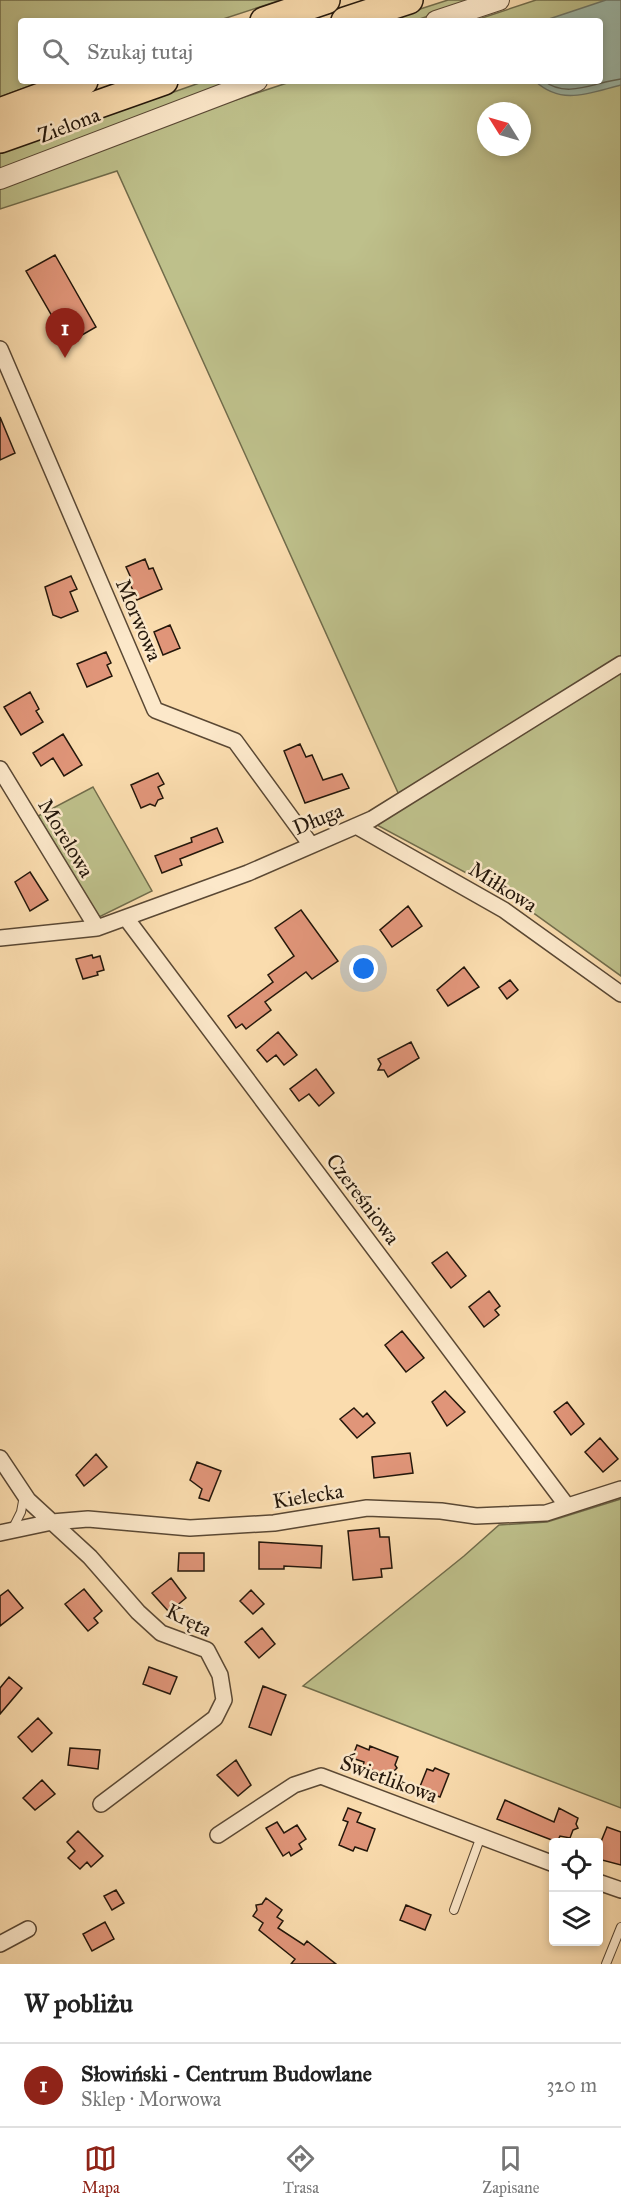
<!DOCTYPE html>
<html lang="pl">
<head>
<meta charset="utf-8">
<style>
	body { margin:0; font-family:"IM FELL Great Primer",serif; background:#f2f2f2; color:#222 }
	.controls { position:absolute; right:18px; bottom:18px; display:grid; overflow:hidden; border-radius:6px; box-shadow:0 3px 9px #0003 }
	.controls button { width:54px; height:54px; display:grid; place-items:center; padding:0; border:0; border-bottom:2px solid #e0e0e0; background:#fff; color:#222; font:30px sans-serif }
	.compass { position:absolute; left:477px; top:102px; width:54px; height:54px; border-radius:50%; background:#fff; box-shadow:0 3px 9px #0003; rotate:307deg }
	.you { position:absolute; left:364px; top:969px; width:21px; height:21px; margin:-15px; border:4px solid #fff; border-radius:50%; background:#1a73e8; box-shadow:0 0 0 9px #1a73e833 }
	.badge { display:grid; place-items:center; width:39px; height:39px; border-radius:50%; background:#8f2418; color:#fff; font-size:20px; font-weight:700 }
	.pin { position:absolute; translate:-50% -50px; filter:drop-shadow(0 2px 3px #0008) }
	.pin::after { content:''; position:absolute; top:32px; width:21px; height:18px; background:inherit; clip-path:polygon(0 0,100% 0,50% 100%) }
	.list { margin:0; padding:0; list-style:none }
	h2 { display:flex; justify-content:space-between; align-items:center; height:78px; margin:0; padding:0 24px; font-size:26px }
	h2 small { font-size:20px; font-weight:400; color:#767676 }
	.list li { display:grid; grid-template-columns:39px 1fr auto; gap:18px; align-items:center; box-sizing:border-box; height:84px; padding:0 24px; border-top:2px solid #e0e0e0 }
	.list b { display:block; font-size:22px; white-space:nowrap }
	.list p { margin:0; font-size:20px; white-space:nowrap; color:#767676 }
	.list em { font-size:20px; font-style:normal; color:#767676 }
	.icon { flex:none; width:33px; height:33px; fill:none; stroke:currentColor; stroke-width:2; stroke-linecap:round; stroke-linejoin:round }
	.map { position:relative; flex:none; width:621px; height:1964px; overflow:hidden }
	.search { position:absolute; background:#fff; box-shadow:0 3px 9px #0003; left:18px; right:18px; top:18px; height:66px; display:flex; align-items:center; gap:15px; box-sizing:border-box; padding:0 21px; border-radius:6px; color:#767676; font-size:22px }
	.sheet { height:162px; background:#fff }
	nav { display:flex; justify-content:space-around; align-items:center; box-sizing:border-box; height:84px; border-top:2px solid #e0e0e0; background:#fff; font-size:16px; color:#767676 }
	nav a { display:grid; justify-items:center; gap:3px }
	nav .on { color:#8f2418 }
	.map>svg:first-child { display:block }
</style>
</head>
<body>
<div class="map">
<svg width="621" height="1964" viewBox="0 0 621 1964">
	<rect width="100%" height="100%" fill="#fadcae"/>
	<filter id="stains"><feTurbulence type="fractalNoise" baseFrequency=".00333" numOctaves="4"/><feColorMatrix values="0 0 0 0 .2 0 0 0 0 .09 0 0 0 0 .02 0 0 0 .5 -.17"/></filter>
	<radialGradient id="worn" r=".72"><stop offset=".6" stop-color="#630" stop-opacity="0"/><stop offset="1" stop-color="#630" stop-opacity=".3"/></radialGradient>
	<!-- green -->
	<path fill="#bec08b" stroke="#716c4b" stroke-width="1.5" fill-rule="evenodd" d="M0,0H281L217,21H21V81H43L0,97Z
		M448,0H474L414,21H383Z
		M536,0H621V976L511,897L375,824L404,806L117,171L0,209V188L175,120L293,81H600V21H473ZM486,111H522V147H486Z
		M205,81H238L0,172V153Z
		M93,787L152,891L99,917L38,816Z
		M621,1499V1808L303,1686L464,1556L499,1525L547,1522Z"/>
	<!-- water -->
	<path fill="#9ebbac" stroke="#6d796c" stroke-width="1.5" d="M606,0H621V85C589,93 562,106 535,81H600V21H543Z"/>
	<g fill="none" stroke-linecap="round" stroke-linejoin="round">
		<!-- shore -->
		<path stroke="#61695c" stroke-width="1.5" d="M544,81C567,99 595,82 621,79"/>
	</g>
	<!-- building -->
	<path fill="#e09579" stroke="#24170b" stroke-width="1.5" d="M55,255L96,327L63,346L51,326L56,323L26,271Z
		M0,417L15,453L0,460Z
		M145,559L149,569L153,568L162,589L137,600L128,579L131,578L126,567Z
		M71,576L77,589L70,592L78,611L61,618L53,615L45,587Z
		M170,625L180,648L163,655L154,632Z
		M106,652L111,663L107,665L112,676L87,687L77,664Z
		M30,692L39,709L36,711L43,722L21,735L4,707Z
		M63,734L82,765L64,776L53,758L41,766L33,753Z
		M300,744L306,757L312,755L323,780L342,774L349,788L305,803L284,751Z
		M158,773L164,784L158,787L163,798L158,800L155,806L150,804L141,808L131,785Z
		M217,828L223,842L180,859L182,865L162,873L155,856L192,842L191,838Z
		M30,872L48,900L30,911L15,882Z
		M408,906L422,926L392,947L380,930Z
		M301,910L338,961L312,979L306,972L265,1002L271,1010L246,1029L242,1024L236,1028L228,1016L273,982L268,975L294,956L275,928Z
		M92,955L93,958L100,956L104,970L97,972L98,975L83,979L76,959Z
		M464,967L479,987L448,1006L437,990Z
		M510,980L518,990L507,999L499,988Z
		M278,1032L297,1055L284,1065L276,1055L267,1062L257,1050Z
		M411,1042L419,1058L388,1077L384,1070H378L381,1064L378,1059Z
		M316,1069L334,1093L319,1106L309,1094L299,1101L290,1089Z
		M447,1252L466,1276L451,1288L432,1263Z
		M489,1291L500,1306L495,1310L499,1315L484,1327L469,1307Z
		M402,1331L424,1358L406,1372L385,1345Z
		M445,1391L465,1412L447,1426L432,1402Z
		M567,1402L584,1424L571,1435L554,1412Z
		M354,1408L363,1417L367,1413L375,1423L357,1438L340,1419Z
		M600,1438L618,1459L603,1472L585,1452Z
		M410,1453L413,1473L374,1478L372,1457Z
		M96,1454L107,1467L84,1486L76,1475Z
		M197,1462L221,1471L209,1501L199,1498L202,1489L190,1480Z
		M379,1528L380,1537H389L392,1568L381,1569L382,1577L353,1580L348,1531Z
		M259,1542L322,1546L321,1568L284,1566V1569H259Z
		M179,1553H204V1571H178Z
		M171,1578L186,1598L169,1612L152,1593Z
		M84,1589L102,1611L94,1618L98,1623L88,1631L65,1604Z
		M8,1590L23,1608L0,1626V1596Z
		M251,1590L264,1604L253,1614L240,1601Z
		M262,1628L275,1644L259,1658L245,1642Z
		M149,1667L177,1677L170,1694L143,1684Z
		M9,1677L22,1688L0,1714V1688Z
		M263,1686L286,1695L271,1735L249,1727Z
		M38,1718L52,1733L32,1752L18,1737Z
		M357,1745L369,1750L370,1746L398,1757L395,1765L397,1768L391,1774L386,1772L385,1775L363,1766L364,1762L352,1758Z
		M70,1748L100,1750L98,1769L68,1765Z
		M236,1760L251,1785L238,1796L217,1775Z
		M435,1768L449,1774L440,1797L419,1789L427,1769L433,1771Z
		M42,1780L55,1794L35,1810L23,1798Z
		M505,1800L554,1822L559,1808L578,1818L576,1824L578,1828L573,1830L570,1838L560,1836L557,1842L497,1819Z
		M348,1808L361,1813L357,1822L375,1829L367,1851L355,1847L353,1851L339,1845L348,1822L343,1820Z
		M277,1822L284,1833L297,1825L306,1839L299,1844L302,1849L291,1856L289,1852L283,1856L266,1828Z
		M607,1827L621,1832V1865L598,1859V1849Z
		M78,1831L103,1856L91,1867L87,1862L80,1869L68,1858L75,1851L67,1842Z
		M116,1890L124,1903L112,1910L104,1896Z
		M266,1898L282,1910L277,1917L283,1921L278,1928L304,1945L307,1941L336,1964H291L295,1959L259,1930L263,1923L253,1916L257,1910L256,1905L262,1904Z
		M406,1905L431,1915L425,1930L400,1920Z
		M105,1922L114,1939L92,1951L83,1934Z"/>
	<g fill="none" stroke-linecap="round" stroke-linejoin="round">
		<!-- service casing -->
		<g stroke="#5a4834" stroke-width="10">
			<path id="service" d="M12,1530L21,1512L24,1496
				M454,1910L481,1836
				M606,1964L621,1927"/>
		</g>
		<!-- minor casing -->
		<g stroke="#5a4834" stroke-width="18">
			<path id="minor" d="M0,349L155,710L235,741L311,845
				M0,769L97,928
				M356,826L504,910L621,994
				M126,918L567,1506
				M0,938L97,928L248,873L372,819L621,664
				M0,1458L28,1500L90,1557L138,1612L161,1633L207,1650L220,1675L224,1700L215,1718L101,1804
				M0,1533L52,1522L88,1519L190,1528L274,1523L367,1508L441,1511L476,1516L546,1513L621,1489
				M218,1835L294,1785L321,1776L554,1864
				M598,1882L621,1890
				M0,1944L28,1929"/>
		</g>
		<!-- tertiary casing -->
		<g stroke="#5a4834" stroke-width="22">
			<path id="tertiary" d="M436,21L499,0
				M0,179L257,81"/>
		</g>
		<!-- motorway casing -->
		<g stroke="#24170b" stroke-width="30">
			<path id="motorway" d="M264,21L326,0
				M345,21L409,0
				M0,112L84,81
				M0,139L164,81"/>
		</g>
		<!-- service -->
		<use href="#service" stroke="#fce8ca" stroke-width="8"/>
		<!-- minor -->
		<use href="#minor" stroke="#fce8ca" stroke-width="15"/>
		<!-- tertiary -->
		<use href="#tertiary" stroke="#fce8ca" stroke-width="20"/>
		<!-- motorway -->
		<use href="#motorway" stroke="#fadcae" stroke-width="27"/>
	</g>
	<g text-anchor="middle" stroke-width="5" stroke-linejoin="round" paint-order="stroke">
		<!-- street labels -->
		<g font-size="21" fill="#24170b" stroke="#fce8ca">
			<text transform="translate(69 125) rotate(-21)" y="7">Zielona</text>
			<text transform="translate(139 620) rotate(67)" y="7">Morwowa</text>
			<text transform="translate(318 819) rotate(-22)" y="7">Długa</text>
			<text transform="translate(66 838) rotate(59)" y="7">Morelowa</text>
			<text transform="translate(503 887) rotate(32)" y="7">Miłkowa</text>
			<text transform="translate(363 1199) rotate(53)" y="7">Czereśniowa</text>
			<text transform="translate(308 1496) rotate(-9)" y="7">Kielecka</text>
			<text transform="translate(189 1620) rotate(27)" y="7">Kręta</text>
			<text transform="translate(389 1779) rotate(20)" y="7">Świetlikowa</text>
		</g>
	</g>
	<rect width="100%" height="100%" filter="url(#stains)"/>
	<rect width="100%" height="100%" fill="url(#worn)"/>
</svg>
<div class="controls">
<button><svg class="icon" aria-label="locate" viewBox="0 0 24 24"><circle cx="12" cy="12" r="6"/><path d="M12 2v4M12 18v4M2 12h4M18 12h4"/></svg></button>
<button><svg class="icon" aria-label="layers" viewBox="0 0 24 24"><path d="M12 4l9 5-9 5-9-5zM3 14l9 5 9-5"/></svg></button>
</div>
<svg class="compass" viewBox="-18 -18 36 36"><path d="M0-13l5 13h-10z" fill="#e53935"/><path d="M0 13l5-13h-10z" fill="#767676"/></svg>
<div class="you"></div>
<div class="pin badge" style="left:65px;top:358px">1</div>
<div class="search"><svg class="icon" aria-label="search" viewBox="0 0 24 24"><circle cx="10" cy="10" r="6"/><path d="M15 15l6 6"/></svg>Szukaj tutaj</div>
</div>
<section class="sheet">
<h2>W pobliżu<small></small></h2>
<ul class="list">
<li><span class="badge">1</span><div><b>Słowiński - Centrum Budowlane</b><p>Sklep · Morwowa</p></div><em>320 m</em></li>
</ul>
</section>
<nav>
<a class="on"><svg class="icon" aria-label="map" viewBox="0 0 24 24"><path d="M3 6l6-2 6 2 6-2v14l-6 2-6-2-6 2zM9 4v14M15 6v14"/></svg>Mapa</a>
<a><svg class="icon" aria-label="directions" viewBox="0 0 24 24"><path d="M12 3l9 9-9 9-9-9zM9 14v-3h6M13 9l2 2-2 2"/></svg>Trasa</a>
<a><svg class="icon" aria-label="saved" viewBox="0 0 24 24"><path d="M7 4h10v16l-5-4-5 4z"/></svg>Zapisane</a>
</nav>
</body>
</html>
